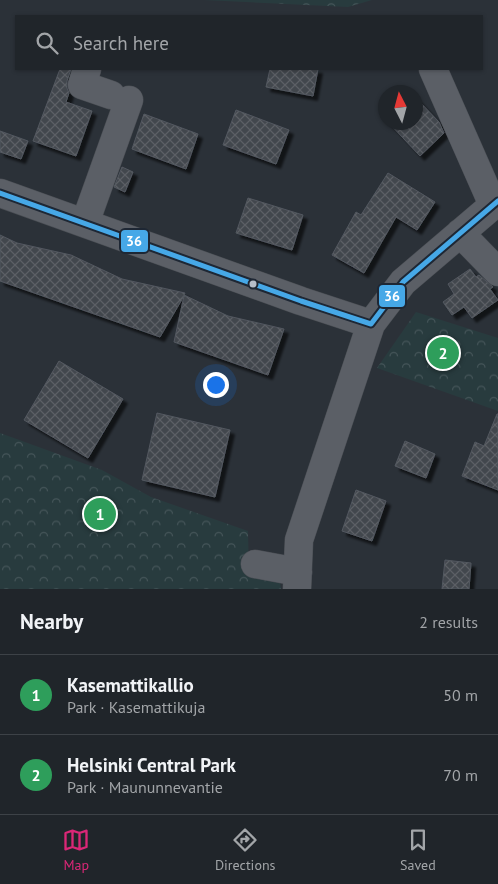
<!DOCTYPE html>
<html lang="en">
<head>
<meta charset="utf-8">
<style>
	body { margin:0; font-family:"PT Sans",sans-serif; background:#2d3136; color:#f1f3f6 }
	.compass { position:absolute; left:378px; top:85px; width:45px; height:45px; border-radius:50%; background:#20252a; box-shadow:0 1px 4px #0004; rotate:354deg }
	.you { position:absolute; left:215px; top:384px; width:18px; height:18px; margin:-12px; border:4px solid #fff; border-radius:50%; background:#1a73e8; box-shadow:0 0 0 8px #1a73e833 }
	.badge { display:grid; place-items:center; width:32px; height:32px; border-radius:50%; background:#db2777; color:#fff; font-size:16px; font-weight:700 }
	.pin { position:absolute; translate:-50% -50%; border:2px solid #fff; box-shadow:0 1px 5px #0006 }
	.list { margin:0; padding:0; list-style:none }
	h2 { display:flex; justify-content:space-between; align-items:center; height:65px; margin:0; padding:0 20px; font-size:21px }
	h2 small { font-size:16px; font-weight:400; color:#a2a5a8 }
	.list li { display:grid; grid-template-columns:32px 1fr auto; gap:15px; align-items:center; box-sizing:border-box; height:80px; padding:0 20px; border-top:1px solid #3d4247 }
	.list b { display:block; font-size:19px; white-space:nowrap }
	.list p { margin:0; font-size:16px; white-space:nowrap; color:#a2a5a8 }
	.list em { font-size:16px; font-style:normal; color:#a2a5a8 }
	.icon { flex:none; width:28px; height:28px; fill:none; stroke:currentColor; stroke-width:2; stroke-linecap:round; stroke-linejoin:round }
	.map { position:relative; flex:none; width:498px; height:589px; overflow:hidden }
	.search { position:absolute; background:#20252a; box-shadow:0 1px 4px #0004; left:15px; right:15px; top:15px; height:55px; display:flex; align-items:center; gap:12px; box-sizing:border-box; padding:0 18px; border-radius:0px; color:#a2a5a8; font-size:19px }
	.sheet { height:225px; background:#20252a }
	nav { display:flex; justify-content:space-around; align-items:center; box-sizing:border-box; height:70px; border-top:1px solid #3d4247; background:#20252a; font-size:14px; color:#a2a5a8 }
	nav a { display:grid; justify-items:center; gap:2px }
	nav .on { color:#db2777 }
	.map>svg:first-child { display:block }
</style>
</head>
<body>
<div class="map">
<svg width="498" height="589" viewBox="0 0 498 589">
	<defs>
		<pattern id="forest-crowns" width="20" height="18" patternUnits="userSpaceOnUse" patternTransform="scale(1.25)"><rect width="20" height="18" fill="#283b3e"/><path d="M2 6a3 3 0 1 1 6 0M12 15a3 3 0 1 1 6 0" fill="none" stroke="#455559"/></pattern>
		<pattern id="building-cross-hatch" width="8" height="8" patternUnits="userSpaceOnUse" patternTransform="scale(1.25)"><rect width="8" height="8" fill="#42464d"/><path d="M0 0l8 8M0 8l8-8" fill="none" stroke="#5b5f65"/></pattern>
		<filter id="shadow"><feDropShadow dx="4.5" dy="4.5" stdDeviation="1" flood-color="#0009"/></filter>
	</defs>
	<rect width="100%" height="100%" fill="#2b3138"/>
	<!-- forest -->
	<path fill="url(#forest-crowns)" d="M204,0H372L348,7Z
		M416,312L498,338V411L377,368Z
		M0,433L102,470L151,497L248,531L249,574L280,582L281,589H0Z"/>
	<!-- building -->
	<path fill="url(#building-cross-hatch)" stroke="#535860" filter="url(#shadow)" d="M60,69H71L67,81V88L69,93L66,102L92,111L76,156L33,141Z
		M270,69H318L313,96L266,87Z
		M416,98L439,122L444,133L420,156L388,122H416Z
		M236,110L289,130L276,164L223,145Z
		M144,114L198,134L186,169L132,149Z
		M0,131L28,141L21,159L0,152Z
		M122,167L133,172L125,192L114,187Z
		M388,173L435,202L417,230L396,217L364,273L332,255L356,212L361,215Z
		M248,198L303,215L292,250L236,233Z
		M0,235L17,243L71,255L122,279L185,293L184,295L228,316L284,329L268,375L174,342L184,296L160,337L0,281Z
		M470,269L476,277L479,275L493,287L490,289L498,300L472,318L464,307L452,315L443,302L454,294L448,284Z
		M59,361L123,399L88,458L24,420Z
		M157,413L230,430L215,497L142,480Z
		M497,414H498V490L462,476L475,442L484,446Z
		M405,441L435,454L426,478L395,466Z
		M356,490L386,501L372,541L342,531Z
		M445,560L471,563L469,589H442Z"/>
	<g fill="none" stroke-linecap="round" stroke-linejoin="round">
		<!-- minor casing -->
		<g stroke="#494d53" stroke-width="29">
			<path id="minor" d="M87,69L82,85L111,95
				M433,69L493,205
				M0,193L301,301L371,324L403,282L498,201
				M85,223L129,100
				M460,233L498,272
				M255,564L298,572
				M297,589L299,540L371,324"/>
		</g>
		<!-- minor -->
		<use href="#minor" stroke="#5b5f66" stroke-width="28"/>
		<!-- bus-1 casing -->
		<g stroke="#1e2734" stroke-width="9">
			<path id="bus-1" d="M0,193L301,301L371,324L403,282L498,201"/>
		</g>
		<!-- bus-1 -->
		<use href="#bus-1" stroke="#46a8e7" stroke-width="5"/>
	</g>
	<!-- markers -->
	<circle fill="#b5bdc9" stroke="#1e2734" stroke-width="2" cx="253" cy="284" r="4.5"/>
	<g stroke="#1e2734" stroke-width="2">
		<rect x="120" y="229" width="29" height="24" rx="5" fill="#46a8e7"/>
		<rect x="378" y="284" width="28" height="24" rx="5" fill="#46a8e7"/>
	</g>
	<g font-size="14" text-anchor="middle" font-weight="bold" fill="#fff">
		<text x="134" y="246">36</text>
		<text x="392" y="301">36</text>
	</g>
</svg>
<svg class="compass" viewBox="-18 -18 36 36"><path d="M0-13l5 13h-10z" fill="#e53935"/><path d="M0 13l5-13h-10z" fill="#a2a5a8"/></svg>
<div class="you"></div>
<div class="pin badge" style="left:100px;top:514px;background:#2e9e5b">1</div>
<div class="pin badge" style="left:443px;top:353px;background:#2e9e5b">2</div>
<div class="search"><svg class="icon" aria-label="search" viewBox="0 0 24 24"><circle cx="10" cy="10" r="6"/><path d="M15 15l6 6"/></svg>Search here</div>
</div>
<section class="sheet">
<h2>Nearby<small>2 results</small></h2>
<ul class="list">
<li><span class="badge" style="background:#2e9e5b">1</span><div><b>Kasemattikallio</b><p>Park · Kasemattikuja</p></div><em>50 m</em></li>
<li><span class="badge" style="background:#2e9e5b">2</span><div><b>Helsinki Central Park</b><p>Park · Maununnevantie</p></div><em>70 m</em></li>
</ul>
</section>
<nav>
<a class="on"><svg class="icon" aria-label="map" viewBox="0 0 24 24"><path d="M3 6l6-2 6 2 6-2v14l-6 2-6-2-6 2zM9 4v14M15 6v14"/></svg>Map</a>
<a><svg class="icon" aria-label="directions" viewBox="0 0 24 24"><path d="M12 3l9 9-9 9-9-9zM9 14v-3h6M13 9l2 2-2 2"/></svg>Directions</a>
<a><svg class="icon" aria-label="saved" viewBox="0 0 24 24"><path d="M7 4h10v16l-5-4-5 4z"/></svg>Saved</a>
</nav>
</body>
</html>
